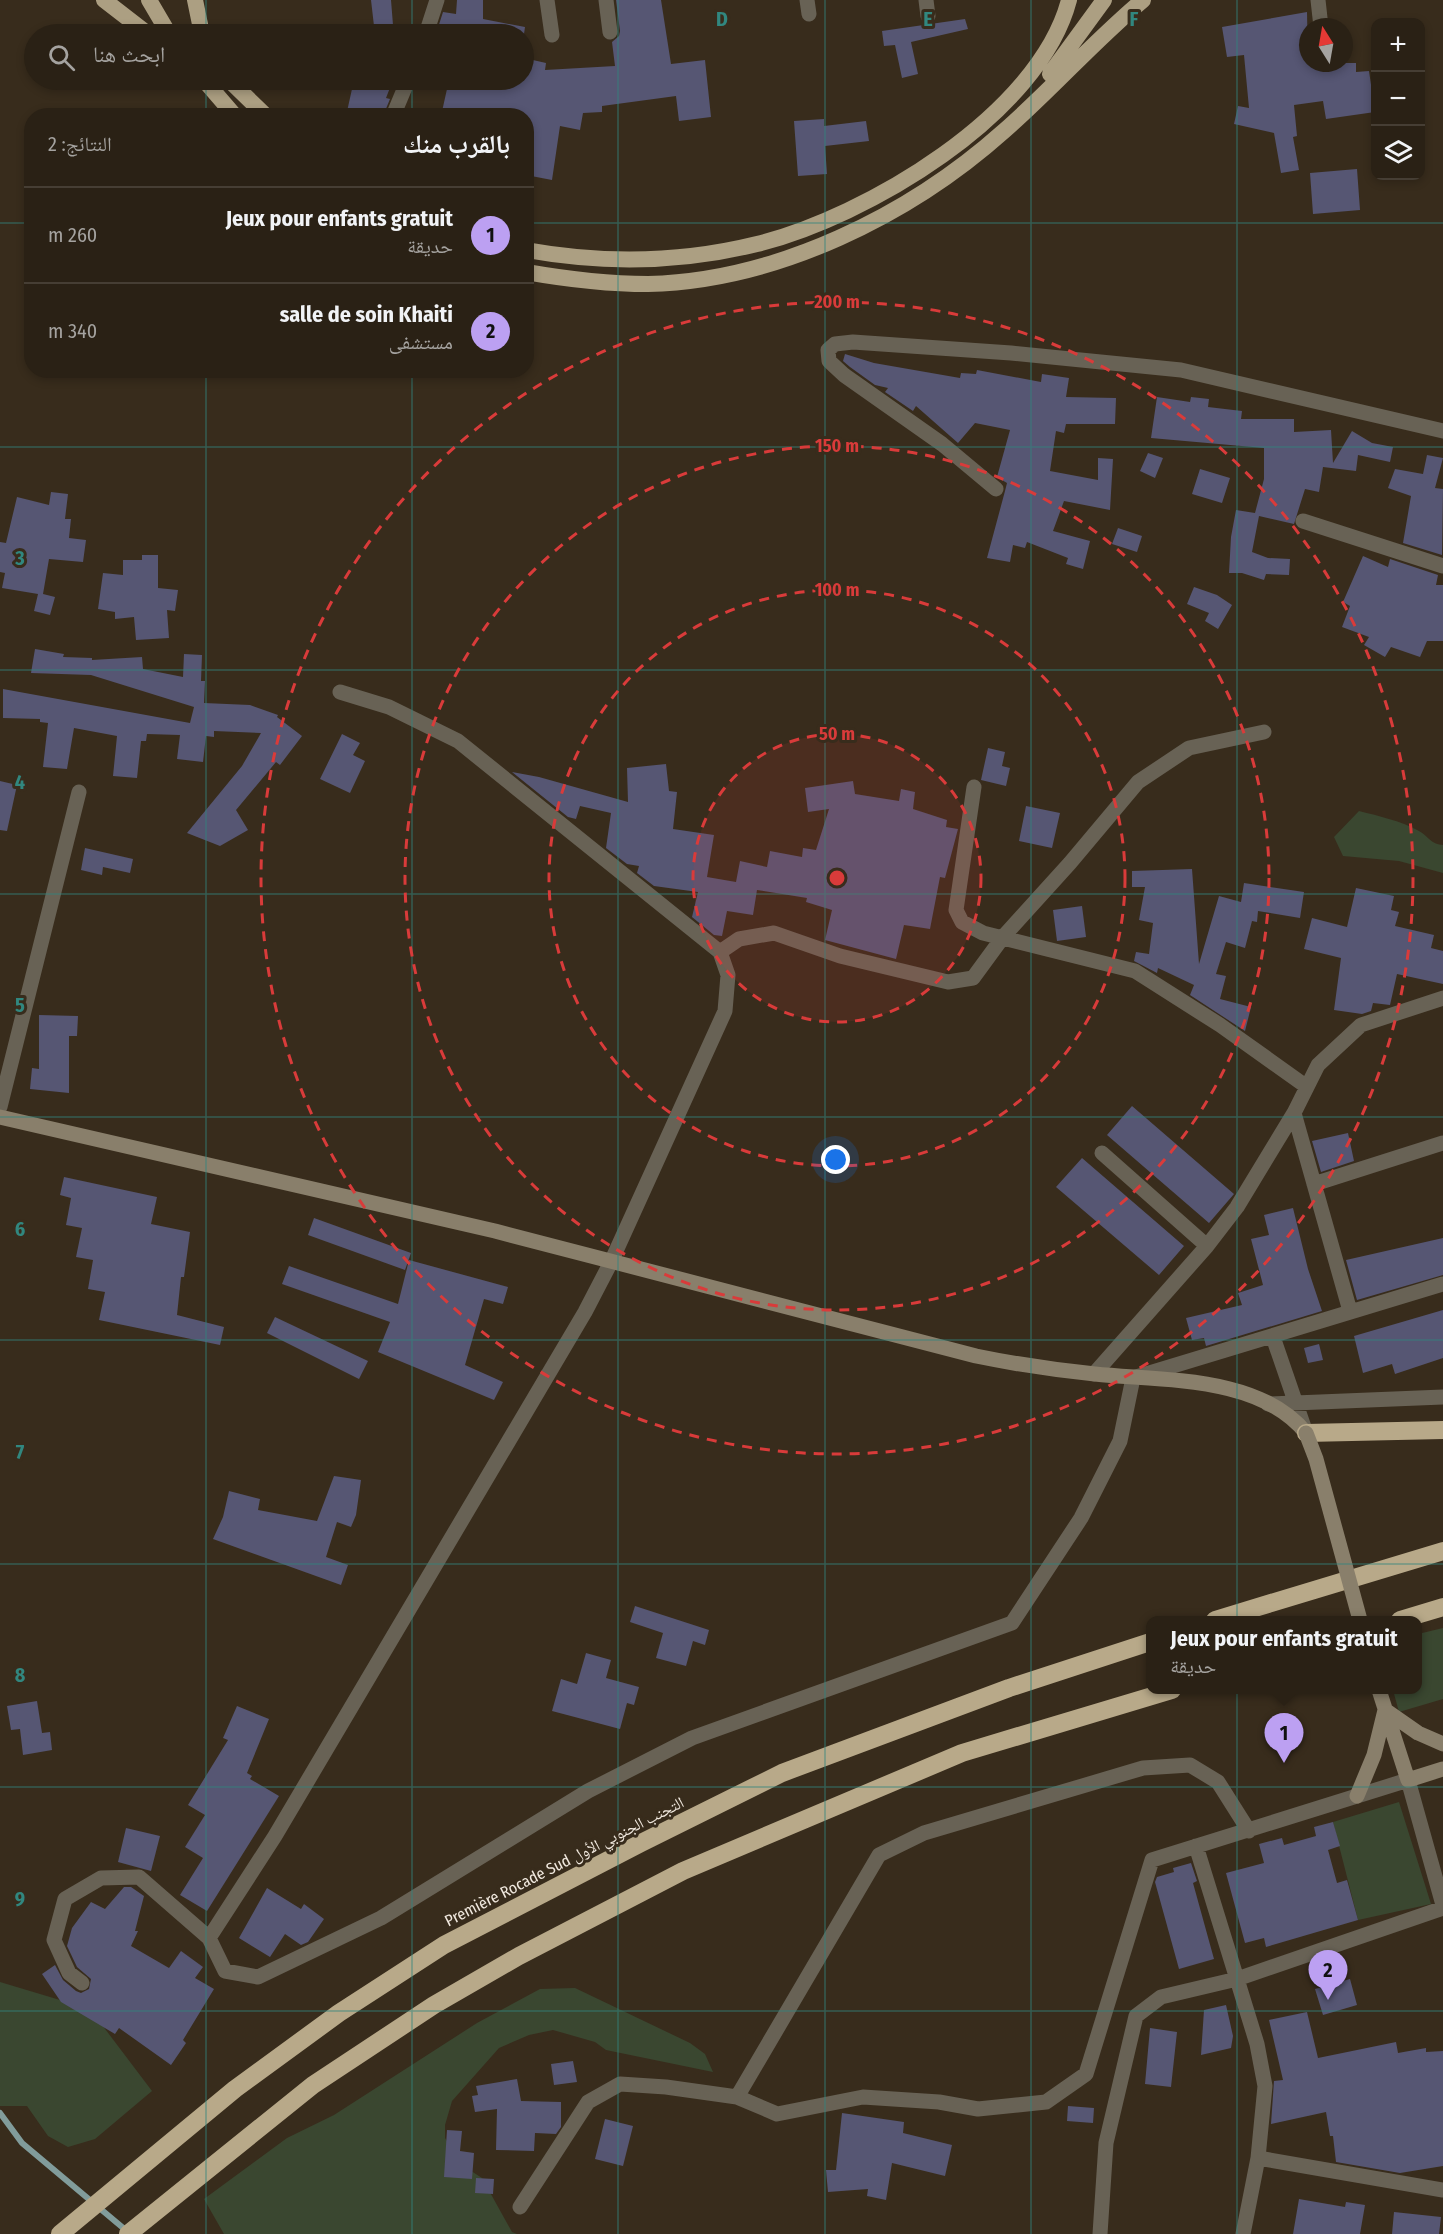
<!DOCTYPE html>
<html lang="ar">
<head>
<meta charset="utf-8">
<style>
	body { margin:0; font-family:"Fira Sans Condensed","Noto Naskh Arabic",sans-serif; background:#32291e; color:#f1f3f6; direction:rtl }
	.controls { position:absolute; right:18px; top:18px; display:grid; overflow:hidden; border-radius:12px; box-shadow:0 3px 9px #0003 }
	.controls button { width:54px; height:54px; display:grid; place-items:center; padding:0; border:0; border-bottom:2px solid #463e34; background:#2a2115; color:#f1f3f6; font:30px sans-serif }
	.compass { position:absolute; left:1299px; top:18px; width:54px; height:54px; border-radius:50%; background:#2a2115; box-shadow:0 3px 9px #0003; rotate:349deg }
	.you { position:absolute; left:836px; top:1160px; width:21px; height:21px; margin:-15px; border:4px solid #fff; border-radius:50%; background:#1a73e8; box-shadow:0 0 0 9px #1a73e833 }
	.badge { display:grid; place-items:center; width:39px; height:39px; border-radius:50%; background:#bca0f2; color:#111; font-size:20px; font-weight:700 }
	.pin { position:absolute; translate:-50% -50px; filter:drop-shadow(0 2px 3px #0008) }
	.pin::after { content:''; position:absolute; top:32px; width:21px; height:18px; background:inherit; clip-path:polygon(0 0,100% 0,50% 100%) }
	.popup { position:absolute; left:1146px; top:1616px; width:276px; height:78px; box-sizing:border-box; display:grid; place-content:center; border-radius:12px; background:#2a2115; filter:drop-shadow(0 2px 4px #0005); font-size:20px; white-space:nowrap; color:#a5a3a0 }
	.popup b { font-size:22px; color:#f1f3f6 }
	.popup::after { content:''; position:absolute; left:50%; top:100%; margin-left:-12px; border:12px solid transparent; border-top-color:#2a2115 }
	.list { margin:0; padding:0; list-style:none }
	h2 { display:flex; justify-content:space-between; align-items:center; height:78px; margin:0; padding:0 24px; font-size:26px }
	h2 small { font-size:20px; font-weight:400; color:#a5a3a0 }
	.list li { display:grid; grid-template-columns:39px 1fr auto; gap:18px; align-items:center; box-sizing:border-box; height:96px; padding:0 24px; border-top:2px solid #463e34 }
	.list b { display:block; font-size:22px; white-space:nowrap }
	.list p { margin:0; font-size:20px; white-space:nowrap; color:#a5a3a0 }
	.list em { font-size:20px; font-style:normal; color:#a5a3a0 }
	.icon { flex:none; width:33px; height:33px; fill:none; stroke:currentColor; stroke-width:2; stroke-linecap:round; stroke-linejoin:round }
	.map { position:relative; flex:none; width:1443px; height:2234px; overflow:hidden; direction:ltr }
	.search { position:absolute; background:#2a2115; box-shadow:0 3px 9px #0003; left:24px; top:24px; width:510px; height:66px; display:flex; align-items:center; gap:15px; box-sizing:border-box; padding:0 21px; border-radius:33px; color:#a5a3a0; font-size:22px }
	.panel { position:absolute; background:#2a2115; box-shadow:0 3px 9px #0003; left:24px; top:108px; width:510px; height:270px; border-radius:24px; direction:rtl }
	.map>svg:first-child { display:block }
</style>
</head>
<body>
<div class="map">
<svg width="1443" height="2234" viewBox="0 0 1443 2234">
	<rect width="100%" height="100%" fill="#382c1c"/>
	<!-- green -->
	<path fill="#3a4730" d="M1359,811C1379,816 1401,821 1419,831C1428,836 1432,845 1443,845V873L1399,861L1343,856L1334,837Z
		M1443,1628V1699L1399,1712L1393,1690H1418V1634Z
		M1399,1802L1431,1904L1358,1920L1333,1822Z
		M0,1982L90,2009L152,2091L95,2139L68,2147L48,2136L27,2106H0Z
		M575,1988L690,2043L705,2054L713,2072L606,2050L595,2042L553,2030L529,2035L499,2048L452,2101L445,2125V2138L462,2165L482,2178L512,2232L517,2234H224L204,2199L287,2138L334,2115L477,2023L540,1989Z"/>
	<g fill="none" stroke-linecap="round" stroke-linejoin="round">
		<!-- stream -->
		<path stroke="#819c9b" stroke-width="6" d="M0,2113L22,2143L128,2232"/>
	</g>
	<!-- building -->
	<path fill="#565673" d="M371,0H391L393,25L374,26Z
		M457,0H483V19L525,27L524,34H436L443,12L456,14Z
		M616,0H661L671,64L705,60L711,117L679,121L676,96L602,106V112L583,113L580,130L560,126L552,180L526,175V116H441L449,80H524V58L546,63L545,70L615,66L612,42L619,36L620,31Z
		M1307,12L1308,63H1356V72L1369,71L1375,112L1326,119L1323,101L1294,105L1297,136L1293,137L1299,170L1281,173L1274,133L1234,124L1238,106L1249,108L1244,55L1227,57L1222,27Z
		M965,19L968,29L911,42L918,74L902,78L895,45L884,46L882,31Z
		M354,80H393L386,98L390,99L383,116H346Z
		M824,119V126L866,121L869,141L825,146L827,174L798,176L794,121Z
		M1357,169L1360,210L1313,214L1310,173Z
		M845,354L874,363L960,378L961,373L976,374L977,370L1041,382L1042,374L1069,378L1066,397L1116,398L1115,424H1066L1064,433L1056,431L1050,471L1098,480V458L1113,459L1110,510L1064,501L1053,531L1090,541L1083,569L1066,564L1068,558L1027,542L1025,548L1013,545L1010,562L987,558L1005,491L1007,483L997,477L1010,430L975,423L958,443L916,406L913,411L885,392L888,388L875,385L850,367L843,361Z
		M1157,397L1190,402L1191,397L1209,399L1208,407L1242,411L1241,419H1294V432L1331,430L1333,463L1352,431L1372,443L1393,447L1390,462L1358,455L1356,471L1323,467L1319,492L1305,489L1294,524L1259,516L1252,552L1268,558L1290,559L1289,575L1266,574L1264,580L1242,573H1229L1231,537L1236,510L1255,513L1264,479V448L1151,438Z
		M1148,453L1163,458L1155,478L1140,471Z
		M1427,455L1443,458L1435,488L1443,489L1442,555L1403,543L1411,496L1388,488L1395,469L1423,474Z
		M1200,469L1230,478L1222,503L1192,494Z
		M51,492L68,494L65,519H71L69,538L86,540L83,562L49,559L43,594L55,597L50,615L34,611L38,594L2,588L5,573L0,572V542L6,543L17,497L49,505Z
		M1118,528L1142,536L1137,552L1112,544Z
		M142,555H158V588L178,590L175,611L167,610L169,638L136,640L134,617L115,619V612L98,609L103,573L123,575V560H142Z
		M1363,556L1388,567L1390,559L1438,575L1436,585H1443V641H1427L1420,657L1391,647L1385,657L1364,645L1369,637L1342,627L1350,606L1343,602Z
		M1194,587L1217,595L1232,605L1218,629L1205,621L1209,613L1187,604Z
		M35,649L64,654L63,657L92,658V660L142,657L143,669L183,677L184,654L202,655L201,681H205L204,703L250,705L278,715L277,717L302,736L280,765L276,762L236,810L248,830L220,846L187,833L242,766L261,733L214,731V737L206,736L203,762L177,759L180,735L147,734L146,741H141L137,778L113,776L117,736L74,728L67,769L43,767L48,723L40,722V719L3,718V689L190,723L194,707L91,675L31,673Z
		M342,734L360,743L353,755L365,761L350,793L320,779Z
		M988,748L1005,752L1002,766L1010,768L1006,786L981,780Z
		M666,764L669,791L677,792L673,829L714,835L707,877L736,882L740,861L767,867L770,851L802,857L803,848L816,850L829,809L808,812L805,788L853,781L855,794L899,801L901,789L915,792L913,809L947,820L946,827L958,829L945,878L940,877L930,929L904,925L896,959L825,940L832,910L806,902L807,898L757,890L753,915L727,911L722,936L714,935L692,917L698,892L654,886L637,873L639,866L627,864L606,848L611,813L580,806L576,819L568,817L512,772L539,777L628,802L627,768Z
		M0,781L17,785L7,831L0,830Z
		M1026,806L1060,813L1052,848L1019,841Z
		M85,848L133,859L130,873L103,867L102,875L81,870Z
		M1192,869L1199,964L1219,896L1241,902L1244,883L1304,892L1300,918L1258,911L1257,922L1252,921L1245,948L1226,942L1216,974L1226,976L1220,999L1251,1007L1245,1031L1190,995L1194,985L1158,968L1157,973L1134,961L1136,952L1149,954L1153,923L1139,920L1145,887H1132V871Z
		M1356,888L1394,896L1391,910L1399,912L1395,926L1434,935L1431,948L1443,951V984L1397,974L1390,1005L1373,1003L1371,1011L1362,1014L1334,1010L1341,958L1304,949L1312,918L1347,927Z
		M1082,906L1086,937L1057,941L1053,910Z
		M39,1015L78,1016L77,1036H69V1093L30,1089L32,1068L39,1069Z
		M1132,1106L1234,1194L1209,1223L1107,1135Z
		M1348,1133L1354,1161L1321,1172L1312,1141Z
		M1082,1158L1184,1246L1159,1275L1056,1187Z
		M64,1177L157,1197L151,1224L190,1232L184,1277H181L177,1315L224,1327L220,1345L99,1320L105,1292L88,1289L93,1260L76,1257L82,1228L66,1225L71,1198L60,1195Z
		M1293,1208L1308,1269L1322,1311L1206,1346L1204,1338L1192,1340L1186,1318L1242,1305L1238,1293L1263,1285L1251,1239L1269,1235L1264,1215Z
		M314,1218L411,1253L405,1270L308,1235Z
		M1443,1238V1275L1357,1300L1346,1260Z
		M409,1260L508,1287L503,1304L484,1299L465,1365L503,1382L494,1400L378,1352L390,1322L282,1284L289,1266L398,1304Z
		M1443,1310V1358L1395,1374L1392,1364L1363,1373L1354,1336Z
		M275,1317L368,1361L359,1379L267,1333Z
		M1319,1344L1323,1360L1308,1363L1304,1348Z
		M334,1476L361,1480L356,1515L351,1527L337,1522L326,1557L348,1565L341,1585L213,1539L223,1517L229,1491L260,1499L258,1510L317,1521Z
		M635,1606L709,1630L705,1645L693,1641L686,1666L656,1658L663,1633L630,1622Z
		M586,1653L611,1660L606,1678L639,1687L634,1705L627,1703L620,1729L552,1711L561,1679L577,1684Z
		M37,1701L42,1733L50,1732L52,1750L23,1755L20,1729L11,1730L7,1706Z
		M237,1706L269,1719L247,1773L252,1776L250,1779L279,1796L207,1911L180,1895L203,1858L185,1847L205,1815L188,1805L228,1740L223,1738Z
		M1333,1822L1340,1846L1328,1850L1337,1883L1347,1880L1358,1920L1266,1947L1264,1938L1245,1943L1226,1873L1264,1863L1259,1844L1282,1838L1284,1845L1316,1836L1314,1827Z
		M126,1828L160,1836L151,1871L118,1862Z
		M1191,1863L1197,1881L1193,1883L1214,1959L1179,1969L1155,1882L1157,1877L1174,1872L1173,1868Z
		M124,1887H131L144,1896L135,1931H138L131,1946L169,1968L181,1951L203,1967L195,1978L214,1989L183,2040L186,2043L171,2065L119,2028L115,2034L61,2002L42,1974L55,1965L63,1980L76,1991L81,1993L89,1989L91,1979L77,1967L67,1946L72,1928L91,1902L105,1909Z
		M267,1888L301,1909L304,1904L324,1919L308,1942L301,1945L285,1934L270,1957L239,1938Z
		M1350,1979L1357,2005L1323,2015L1315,1989Z
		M1226,2005L1233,2036L1231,2048L1201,2055L1204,2010Z
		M1307,2012L1318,2058L1396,2042L1398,2053L1426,2048V2052L1443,2051V2166L1400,2173L1336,2162L1333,2136H1330L1326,2112L1271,2124L1274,2081L1283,2080L1269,2020Z
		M1150,2028L1177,2032L1171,2087L1145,2084Z
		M573,2061L577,2082L554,2085L551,2064Z
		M517,2079L521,2101L561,2102V2127L556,2134L535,2133L534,2151L496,2150L497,2109L475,2112L472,2096L478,2095L476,2086Z
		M1068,2106L1094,2108L1093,2123L1067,2121Z
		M842,2113L904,2122L903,2133L952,2145L945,2176L892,2163L886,2200L867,2196L868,2189L828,2192L826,2170H836Z
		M605,2119L633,2126L623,2166L595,2159Z
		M447,2130L462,2131L460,2151L474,2153L472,2179L444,2177Z
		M476,2178L494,2179L493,2194L475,2193Z
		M1299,2199L1345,2207L1346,2202L1365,2205L1360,2234H1293Z
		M1394,2212L1441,2217L1439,2234H1392Z"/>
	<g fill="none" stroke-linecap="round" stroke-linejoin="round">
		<!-- minor -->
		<path stroke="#686255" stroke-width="15" d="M547,0L552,35
			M606,0L610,32
			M807,0L809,14
			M926,0L928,16
			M1318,0L1321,27
			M426,34L437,0
			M393,116L408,80
			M996,489L942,444L844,375L829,361L828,350L835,344L853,342L1011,353L1181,370L1443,431
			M1303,521L1443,566
			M340,692L389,707L458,741L720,952L728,975L725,1011L611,1262L585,1312L275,1836L209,1938L225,1971L258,1977L381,1918L588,1791L692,1738L1012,1623L1081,1518L1120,1441L1133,1378L1443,1284
			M974,787L956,910L962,922L983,933L1135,971L1220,1025L1307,1087
			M720,952L739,939L774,933L840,956L948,982L973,978L1003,937L1070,863L1138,782L1189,748L1264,732
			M0,1107L79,792
			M1102,1153L1207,1246
			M1314,1184L1443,1143
			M1350,1311L1294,1113L1318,1065L1361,1025L1443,998
			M1273,1337L1306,1433
			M1094,1374L1207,1246L1237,1207L1294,1113
			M1268,1404L1443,1397
			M1196,1846L1257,2044L1265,2086L1258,2158L1243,2234
			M82,1983L69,1973L54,1940L65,1899L101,1878L139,1877L209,1938
			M737,2097L879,1855L924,1833L1143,1768L1190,1765L1218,1782L1249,1831
			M1258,2158L1443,2190
			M520,2207L588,2102L620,2084L666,2087L737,2097L777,2114L863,2097L939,2102L978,2109L1046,2102L1086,2074L1152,1860L1408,1780L1443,1905
			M1100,2234L1106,2143L1136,2016L1161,1997L1237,1979L1443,1908"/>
		<!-- secondary -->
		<path stroke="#897f6b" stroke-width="15" d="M0,1117L495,1231L976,1356C1015,1364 1055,1370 1095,1374C1162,1381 1259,1375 1306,1433
			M1379,1690L1408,1780L1443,1769
			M1357,1796L1374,1755L1385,1710L1418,1733L1443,1744"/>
		<!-- trunk -->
		<path stroke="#ac9f82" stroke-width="16" d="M104,0L148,34
			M149,0L169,34
			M195,0L202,34
			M1050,74L1104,0
			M204,80L235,116
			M229,80L266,116
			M526,250C604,264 680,263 757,244C866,217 1039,115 1069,0
			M526,272C566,279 608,284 648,284C777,281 910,215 1004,131C1052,89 1094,41 1143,0"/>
		<!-- motorway -->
		<path stroke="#b8a989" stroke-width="18" d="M1306,1433L1443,1430
			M1215,1620L1443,1551
			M1400,1620L1443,1607
			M60,2234L235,2089L339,2013L444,1945L641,1843L782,1773L1009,1688L1150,1642
			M128,2234L313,2085L434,2005L519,1956L683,1871L962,1753L1172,1690"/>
		<!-- secondary-bridge -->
		<path stroke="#897f6b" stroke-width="15" d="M1306,1433L1316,1459L1360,1620"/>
	</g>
	<!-- grid -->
	<path fill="none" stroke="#31877f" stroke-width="1.5" stroke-opacity="0.55" d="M206,0V34M412,0V34M618,0V2234M825,0V2234M1031,0V2234M1237,0V2234M206,80V116M412,80V116M0,223H32M526,223H1443M206,370V2234M412,370V2234M0,447H1443M0,670H1443M0,894H1443M0,1117H1443M0,1340H1443M0,1564H1443M0,1787H1443M0,2011H1443"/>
	<!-- distance rings -->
	<circle cx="837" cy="878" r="144" fill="#d93b3a" fill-opacity=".12"/>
	<g fill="none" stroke="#d93b3a" stroke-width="3" stroke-dasharray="10 8">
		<circle cx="837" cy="878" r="144"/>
		<circle cx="837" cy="878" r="288"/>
		<circle cx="837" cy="878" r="432"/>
		<circle cx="837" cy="878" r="576"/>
	</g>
	<g text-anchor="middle" stroke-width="6" stroke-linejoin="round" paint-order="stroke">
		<!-- street labels -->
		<g font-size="16" fill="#f1e9df" stroke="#382c1c">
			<text transform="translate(564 1861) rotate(-27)" y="6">Première Rocade Sud التجنب الجنوبي الأول</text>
		</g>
	</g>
	<g font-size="20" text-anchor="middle" font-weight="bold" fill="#31877f" stroke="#382c1c" stroke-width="6" stroke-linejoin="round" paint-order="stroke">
		<text x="722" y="26">D</text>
		<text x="928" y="26">E</text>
		<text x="1134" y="26">F</text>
		<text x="20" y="565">3</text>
		<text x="20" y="789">4</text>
		<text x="20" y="1012">5</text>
		<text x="20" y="1236">6</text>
		<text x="20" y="1459">7</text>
		<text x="20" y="1682">8</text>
		<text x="20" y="1906">9</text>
	</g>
	<circle cx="837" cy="878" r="9" fill="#d93b3a" stroke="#382c1c" stroke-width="3"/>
	<g font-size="18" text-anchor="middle" font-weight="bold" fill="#d93b3a" stroke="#382c1c" stroke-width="6" stroke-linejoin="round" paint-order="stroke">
		<text x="837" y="308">200 m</text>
		<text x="837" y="452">150 m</text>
		<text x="837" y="596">100 m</text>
		<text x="837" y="740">50 m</text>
	</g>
</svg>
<div class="controls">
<button>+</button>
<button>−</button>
<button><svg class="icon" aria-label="layers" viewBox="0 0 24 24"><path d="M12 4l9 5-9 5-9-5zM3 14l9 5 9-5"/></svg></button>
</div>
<svg class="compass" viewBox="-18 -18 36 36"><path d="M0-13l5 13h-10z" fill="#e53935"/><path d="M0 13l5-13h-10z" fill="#a5a3a0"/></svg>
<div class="you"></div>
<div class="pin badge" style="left:1284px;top:1763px">1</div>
<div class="popup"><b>Jeux pour enfants gratuit</b>حديقة</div>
<div class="pin badge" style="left:1328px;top:2000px">2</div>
<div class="search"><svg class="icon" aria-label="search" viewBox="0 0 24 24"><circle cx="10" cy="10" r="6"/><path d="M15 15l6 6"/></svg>ابحث هنا</div>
<section class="panel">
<h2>بالقرب منك<small>النتائج: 2</small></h2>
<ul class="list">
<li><span class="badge">1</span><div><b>Jeux pour enfants gratuit</b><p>حديقة</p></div><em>260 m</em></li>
<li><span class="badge">2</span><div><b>salle de soin Khaiti</b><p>مستشفى</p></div><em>340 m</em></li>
</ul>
</section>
</div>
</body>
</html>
